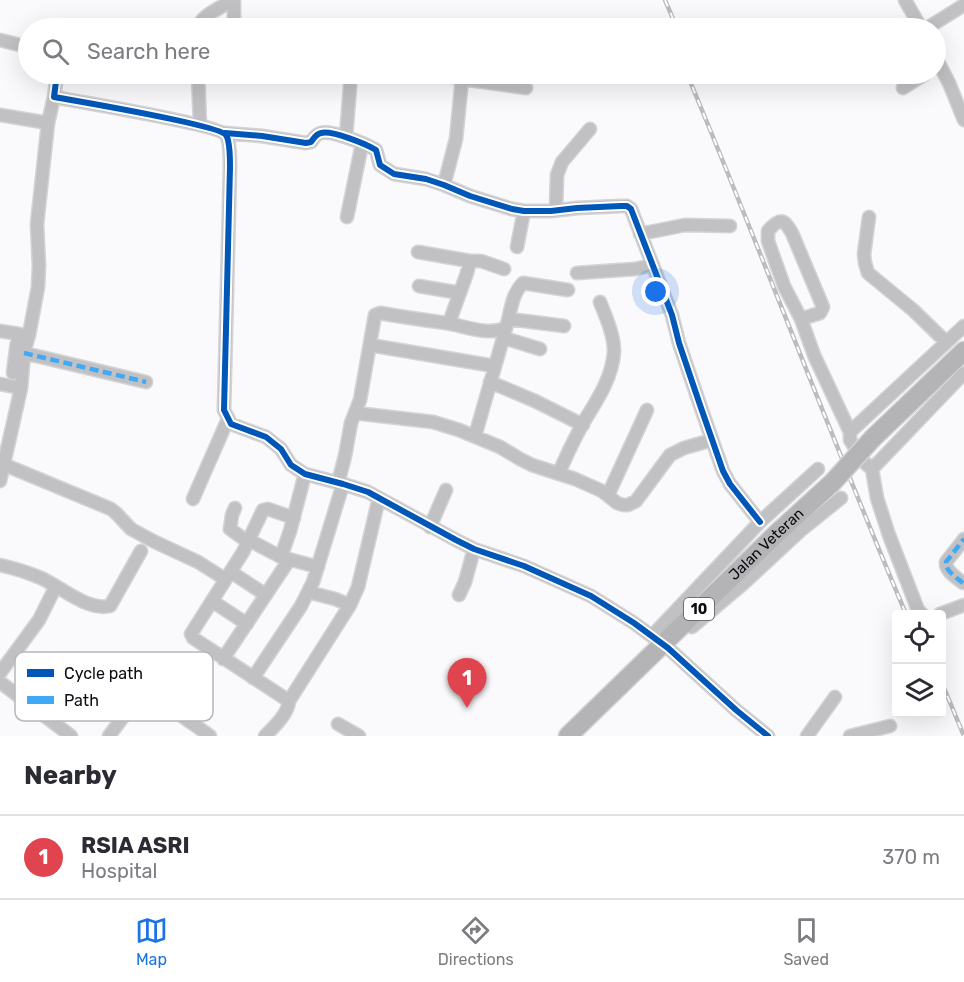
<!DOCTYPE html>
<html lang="en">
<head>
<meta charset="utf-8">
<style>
	body { margin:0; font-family:Rubik,sans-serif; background:#f7f7f7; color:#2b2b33 }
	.controls { position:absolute; right:18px; bottom:18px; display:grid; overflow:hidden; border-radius:6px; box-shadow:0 6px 24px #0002 }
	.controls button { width:54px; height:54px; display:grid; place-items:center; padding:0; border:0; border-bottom:2px solid #e1e1e2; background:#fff; color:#2b2b33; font:30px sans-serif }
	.you { position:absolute; left:656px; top:292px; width:21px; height:21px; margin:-15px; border:4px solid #fff; border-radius:50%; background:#1a73e8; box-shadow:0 0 0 9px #1a73e833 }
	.badge { display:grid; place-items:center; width:39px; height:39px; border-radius:50%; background:#1a73e8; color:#fff; font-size:20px; font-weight:700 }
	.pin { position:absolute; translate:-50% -50px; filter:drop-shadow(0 2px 3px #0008) }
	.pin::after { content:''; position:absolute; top:32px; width:21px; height:18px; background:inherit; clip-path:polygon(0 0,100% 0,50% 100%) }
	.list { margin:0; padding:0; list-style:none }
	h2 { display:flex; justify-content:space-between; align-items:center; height:78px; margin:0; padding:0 24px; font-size:26px }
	h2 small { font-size:20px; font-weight:400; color:#7c7c81 }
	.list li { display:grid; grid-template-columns:39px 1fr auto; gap:18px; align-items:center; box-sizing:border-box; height:84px; padding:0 24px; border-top:2px solid #e1e1e2 }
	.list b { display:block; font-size:22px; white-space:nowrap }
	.list p { margin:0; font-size:20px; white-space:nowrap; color:#7c7c81 }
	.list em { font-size:20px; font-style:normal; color:#7c7c81 }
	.icon { flex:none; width:33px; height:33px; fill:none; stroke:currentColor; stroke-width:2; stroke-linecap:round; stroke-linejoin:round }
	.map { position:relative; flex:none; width:964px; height:736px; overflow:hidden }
	.search { position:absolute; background:#fff; box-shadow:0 6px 24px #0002; left:18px; right:18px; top:18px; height:66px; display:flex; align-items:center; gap:15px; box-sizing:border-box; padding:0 21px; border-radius:33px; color:#7c7c81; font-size:22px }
	.sheet { height:162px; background:#fff }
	nav { display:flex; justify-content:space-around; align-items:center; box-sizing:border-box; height:84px; border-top:2px solid #e1e1e2; background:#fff; font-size:16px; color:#7c7c81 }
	nav a { display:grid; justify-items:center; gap:3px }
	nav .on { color:#1a73e8 }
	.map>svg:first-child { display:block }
</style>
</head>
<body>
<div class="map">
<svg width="964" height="736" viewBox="0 0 964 736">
	<rect width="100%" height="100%" fill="#faf9fb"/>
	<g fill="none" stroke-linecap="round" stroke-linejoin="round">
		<!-- minor casing -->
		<g stroke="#d4d3d6" stroke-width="15">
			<path id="minor" d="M234,0V28
				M905,0L921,28
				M198,28C201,15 222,7 233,0
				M927,28L964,5
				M0,40L28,47
				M936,58L949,83L964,120
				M57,74L54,97C76,101 219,125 226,135C230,141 230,159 230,167L224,410L231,424L266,437L281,449L291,465L305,474L343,484L368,492L456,540L474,549L524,566L591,596L634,623L668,648L736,710L768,736
				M198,74L200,125
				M438,74L462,79L526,88
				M903,88L925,74
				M0,115L48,123
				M225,133L262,136L306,143L311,142C314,138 316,134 321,133C332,130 366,144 376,150L380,165L394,174L426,179L444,185L470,196L512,209L524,211H551L577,208L621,206H627L631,209L672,315L679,343L700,405L723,471L730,484L760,522
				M346,137L351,74
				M444,185L456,139L462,79
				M556,210L557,175L562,162L590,129
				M347,217L362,144
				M869,217L864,254L865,263L868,273L913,310L946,342
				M640,234L685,225L730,226
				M517,247L524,211
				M418,252L470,261L467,273L449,323
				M470,261H481L504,269
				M577,273L635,269L653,265
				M419,286L460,293
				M509,319L564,326
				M801,319L820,313L823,307L792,233C784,219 780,217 768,231V241L784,286L801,319L814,355L850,432
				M0,331L25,335
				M504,338L540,349
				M370,345L494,366
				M24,353L146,382
				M13,373L18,334
				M490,382L535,401L583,425
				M0,384L21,388
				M355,413L433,422L459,430L500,447L520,459L532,465L575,479L602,491L617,503L623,505H628L636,501L670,455L684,448L712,440
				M475,436L506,328
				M5,465L111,509L116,513L131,529L153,541L198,562L225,579
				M872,469L964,373
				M559,473C566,456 574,440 583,423C596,402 613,377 614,351C614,335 606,317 600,302
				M0,481L21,388L24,353L29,335L38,287L39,266L37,224L48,123L54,97
				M338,483L345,456L351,423L360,400L375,315L380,313C402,317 424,320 446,323C465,326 487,336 506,328C511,312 511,295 523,283L568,290
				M608,495L647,410
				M193,499L228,419
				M235,508L232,515L230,529L248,542
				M294,518L268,509L263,510L243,552L191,634L193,638L289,701L350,605L358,587L379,498
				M430,527L446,490
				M249,540L281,557L318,567
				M281,557L290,531L305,474
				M0,565C14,568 27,572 41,578C61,587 87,611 110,606L141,551
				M231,572L266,595
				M963,583C956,577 945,571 946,562L964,539
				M308,592L335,599L350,605
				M459,595L465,582L474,549
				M212,601L247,624
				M922,614L918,610L889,535L877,498L872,469L864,462L850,440V432L964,326
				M940,614L964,605
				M692,627L744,583L800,531L841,498
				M652,636L760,522L818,469
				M223,659L289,560
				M0,673L39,620L56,586
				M253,678L301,606L313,582L343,484
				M0,682L71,736
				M338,724L359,736
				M109,736L126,713L138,691C142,688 146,687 152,690C161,694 166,704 174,710C185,719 198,727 210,736
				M265,736C274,727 288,714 289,701
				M807,736L835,697
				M850,736L890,726"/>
		</g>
		<!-- highway casing -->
		<g stroke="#d4d3d6" stroke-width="21">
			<g id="highway">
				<path d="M873,438L964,351"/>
				<path id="s1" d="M568,736L775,535L832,483"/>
			</g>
		</g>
		<!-- minor -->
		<use href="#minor" stroke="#c1c1c3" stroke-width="12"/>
		<!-- highway -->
		<use href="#highway" stroke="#b4b3b6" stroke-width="18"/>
		<!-- rail casing -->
		<g stroke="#bcbbbe" stroke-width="4.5">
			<path id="rail" d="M665,0L677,28
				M687,74C762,253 830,435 906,614
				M942,683L964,736"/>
		</g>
		<!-- rail -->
		<use href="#rail" stroke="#fff" stroke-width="2" stroke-dasharray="7" stroke-linecap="butt"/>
		<!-- highway-bridge casing -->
		<g stroke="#d4d3d6" stroke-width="21" stroke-linecap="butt">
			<path id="highway-bridge" d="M832,483L873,438"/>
		</g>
		<!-- highway-bridge -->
		<use href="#highway-bridge" stroke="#b4b3b6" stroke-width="18"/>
		<!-- quiet -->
		<path stroke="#3fa9f5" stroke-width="4.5" stroke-dasharray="9 4.5" stroke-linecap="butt" d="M24,353L146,382
			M963,583C956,577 945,571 946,562L964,539"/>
		<!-- cycleway casing -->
		<g stroke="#fff" stroke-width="10">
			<path id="cycleway" d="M57,74L54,97C76,101 219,125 226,135C230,141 230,159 230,167L224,410L231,424L266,437L281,449L291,465L305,474L343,484L368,492L456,540L474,549L524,566L591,596L634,623L668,648L736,710L768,736
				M225,133L262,136L306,143L311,142C314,138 316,134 321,133C332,130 366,144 376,150L380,165L394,174L426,179L444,185L470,196L512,209L524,211H551L577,208L621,206H627L631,209L672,315L679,343L700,405L723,471L730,484L760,522"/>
		</g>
		<!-- cycleway -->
		<use href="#cycleway" stroke="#0057b8" stroke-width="6"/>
	</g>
	<g text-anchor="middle" stroke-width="4.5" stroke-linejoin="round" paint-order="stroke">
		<!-- shield labels -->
		<rect fill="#fff" stroke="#555458" stroke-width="1.5" x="684" y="598" width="30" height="22" rx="4.5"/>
		<g font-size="14" font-weight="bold" fill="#0c0b11">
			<text x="699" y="614">10</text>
		</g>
		<!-- street labels -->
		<g font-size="15" fill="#0c0b11" stroke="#fff">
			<text dy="5" stroke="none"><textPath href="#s1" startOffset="276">Jalan Veteran</textPath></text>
		</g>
	</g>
	<!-- legend -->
	<rect x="15" y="652" width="198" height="69" rx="9" fill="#fff" stroke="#b6b6b8" stroke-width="1.5"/>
	<rect x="27" y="669" width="27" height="8" fill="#0057b8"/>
	<rect x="27" y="696" width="27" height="8" fill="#3fa9f5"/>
	<g font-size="16" fill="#0c0b11">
		<text x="64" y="679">Cycle path</text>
		<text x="64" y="706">Path</text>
	</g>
</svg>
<div class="controls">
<button><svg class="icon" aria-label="locate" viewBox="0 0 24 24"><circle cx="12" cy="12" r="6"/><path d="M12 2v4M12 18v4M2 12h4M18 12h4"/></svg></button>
<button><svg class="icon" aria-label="layers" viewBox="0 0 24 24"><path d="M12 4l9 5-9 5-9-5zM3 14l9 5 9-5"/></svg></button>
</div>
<div class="you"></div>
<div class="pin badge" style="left:467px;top:708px;background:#e0444e">1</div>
<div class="search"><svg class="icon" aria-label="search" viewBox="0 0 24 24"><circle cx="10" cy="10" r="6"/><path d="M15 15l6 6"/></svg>Search here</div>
</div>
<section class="sheet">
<h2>Nearby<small></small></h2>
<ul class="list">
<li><span class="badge" style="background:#e0444e">1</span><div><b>RSIA ASRI</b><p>Hospital</p></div><em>370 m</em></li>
</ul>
</section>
<nav>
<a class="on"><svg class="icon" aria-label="map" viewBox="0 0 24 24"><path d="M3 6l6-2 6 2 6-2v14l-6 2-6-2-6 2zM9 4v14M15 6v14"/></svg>Map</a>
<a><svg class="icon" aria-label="directions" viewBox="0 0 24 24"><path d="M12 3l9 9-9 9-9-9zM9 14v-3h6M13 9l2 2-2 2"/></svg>Directions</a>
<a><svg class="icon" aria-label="saved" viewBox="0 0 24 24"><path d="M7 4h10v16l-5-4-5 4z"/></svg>Saved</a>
</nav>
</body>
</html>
